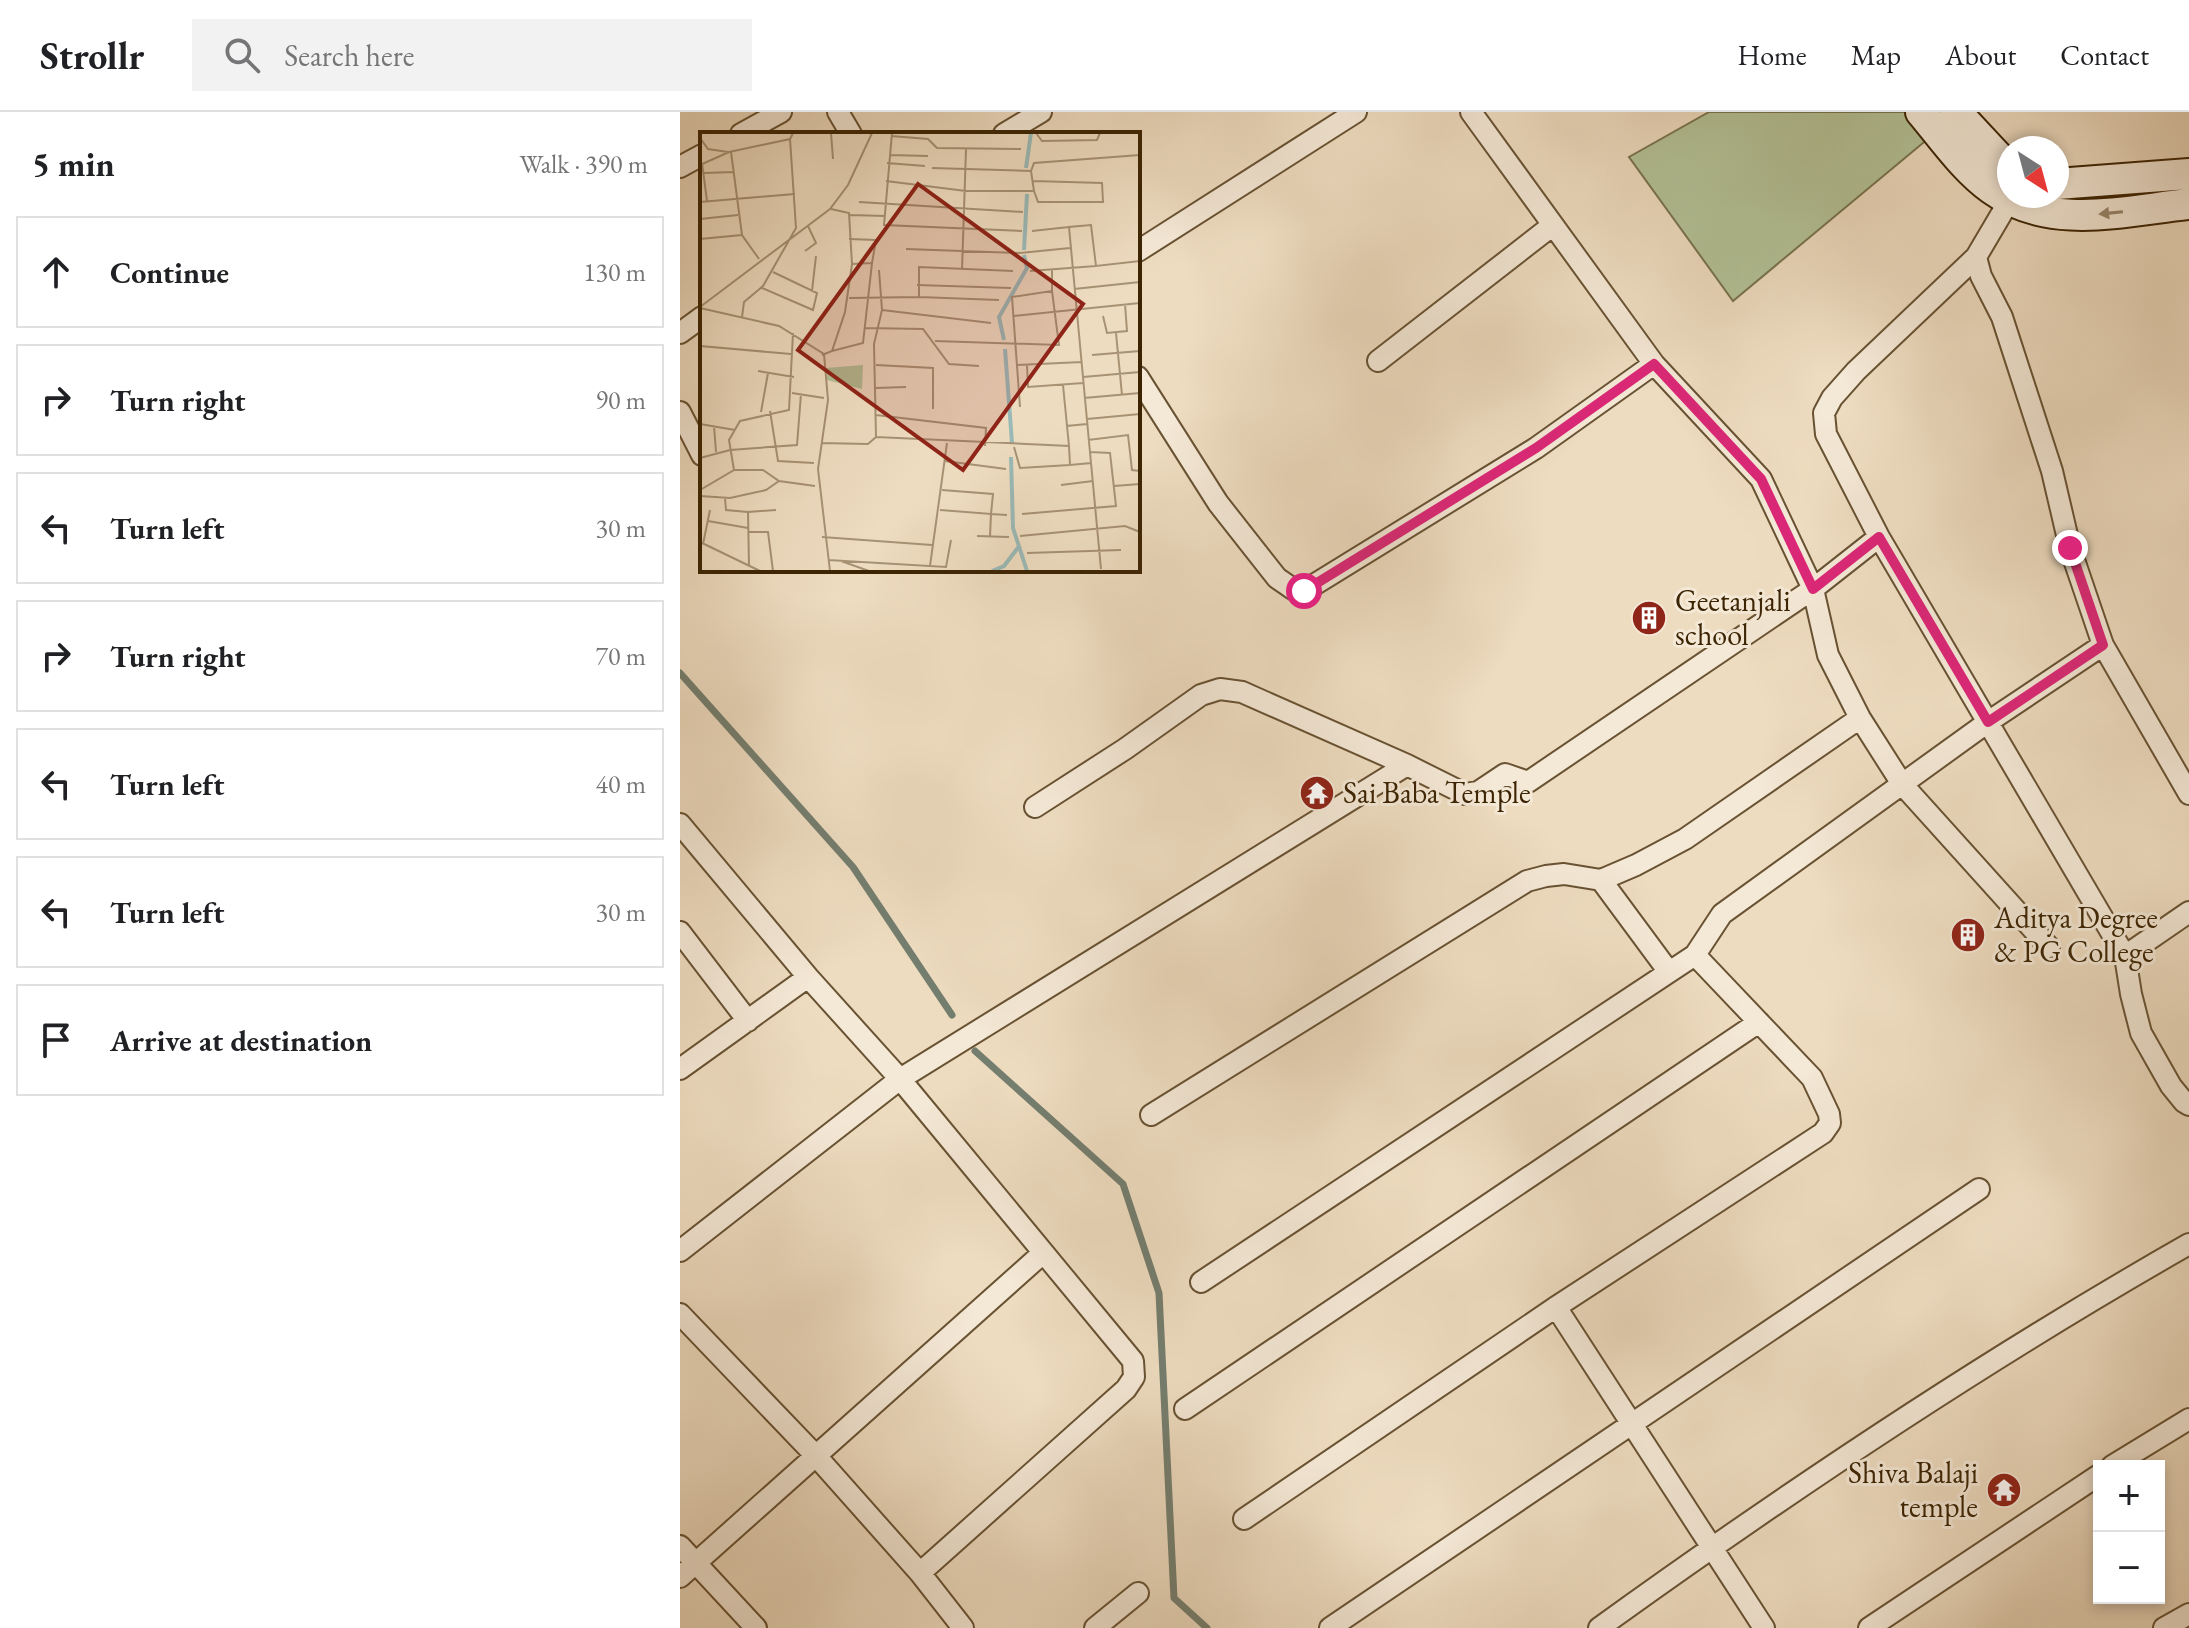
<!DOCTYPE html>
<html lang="en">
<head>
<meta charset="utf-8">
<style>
	body { margin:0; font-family:"EB Garamond",serif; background:#f2f2f2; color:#202124 }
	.controls { position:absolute; right:24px; bottom:24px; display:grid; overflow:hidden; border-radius:0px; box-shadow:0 4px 12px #0003 }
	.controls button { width:72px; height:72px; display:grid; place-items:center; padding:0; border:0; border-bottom:2px solid #e0e0e0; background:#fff; color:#202124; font:40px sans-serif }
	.compass { position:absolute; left:1317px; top:24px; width:72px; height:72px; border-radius:50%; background:#fff; box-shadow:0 4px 12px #0003; rotate:144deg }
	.stop { position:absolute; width:24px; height:24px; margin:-18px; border:6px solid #db2777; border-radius:50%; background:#fff }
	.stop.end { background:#db2777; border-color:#fff; box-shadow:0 2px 8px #0008 }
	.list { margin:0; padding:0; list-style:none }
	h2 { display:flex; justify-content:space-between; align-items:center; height:104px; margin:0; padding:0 32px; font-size:34px }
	h2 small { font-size:26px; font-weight:400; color:#757577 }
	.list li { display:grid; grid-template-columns:52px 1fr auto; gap:24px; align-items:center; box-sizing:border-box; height:112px; margin:0 16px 16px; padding:0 16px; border:2px solid #e0e0e0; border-radius:0px }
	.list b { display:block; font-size:30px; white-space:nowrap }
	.list em { font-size:26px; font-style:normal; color:#757577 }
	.icon { flex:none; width:44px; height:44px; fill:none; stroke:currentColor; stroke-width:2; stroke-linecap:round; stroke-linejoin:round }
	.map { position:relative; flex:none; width:1509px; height:1516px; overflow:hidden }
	header { display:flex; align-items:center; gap:48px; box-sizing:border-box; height:112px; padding:0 40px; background:#fff; border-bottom:2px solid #e0e0e0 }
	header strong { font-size:38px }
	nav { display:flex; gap:44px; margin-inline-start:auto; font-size:28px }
	.search { width:560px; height:72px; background:#f2f2f2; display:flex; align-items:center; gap:20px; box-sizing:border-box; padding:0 28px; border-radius:0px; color:#757577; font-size:30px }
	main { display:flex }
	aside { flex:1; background:#fff }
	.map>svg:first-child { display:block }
</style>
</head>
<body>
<header>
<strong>Strollr</strong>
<div class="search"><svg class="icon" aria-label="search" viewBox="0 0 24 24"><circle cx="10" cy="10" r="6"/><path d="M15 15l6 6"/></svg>Search here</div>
<nav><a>Home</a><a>Map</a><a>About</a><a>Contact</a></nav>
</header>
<main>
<aside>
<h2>5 min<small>Walk · 390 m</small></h2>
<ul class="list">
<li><svg class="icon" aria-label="ahead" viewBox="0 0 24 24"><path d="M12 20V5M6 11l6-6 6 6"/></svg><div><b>Continue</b></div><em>130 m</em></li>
<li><svg class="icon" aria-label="right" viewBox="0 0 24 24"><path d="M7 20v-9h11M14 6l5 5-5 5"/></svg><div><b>Turn right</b></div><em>90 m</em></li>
<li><svg class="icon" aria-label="left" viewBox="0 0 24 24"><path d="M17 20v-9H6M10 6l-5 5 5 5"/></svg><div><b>Turn left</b></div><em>30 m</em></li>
<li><svg class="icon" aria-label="right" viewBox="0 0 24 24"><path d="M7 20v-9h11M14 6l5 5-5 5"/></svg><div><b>Turn right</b></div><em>70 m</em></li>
<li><svg class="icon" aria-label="left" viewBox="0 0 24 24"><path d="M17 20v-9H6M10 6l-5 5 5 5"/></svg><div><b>Turn left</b></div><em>40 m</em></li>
<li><svg class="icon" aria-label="left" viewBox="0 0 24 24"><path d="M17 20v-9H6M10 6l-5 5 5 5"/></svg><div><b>Turn left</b></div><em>30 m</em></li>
<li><svg class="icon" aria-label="arrive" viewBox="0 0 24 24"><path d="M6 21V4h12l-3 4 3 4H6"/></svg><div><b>Arrive at destination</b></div></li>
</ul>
</aside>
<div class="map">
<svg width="1509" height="1516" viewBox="0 0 1509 1516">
	<rect width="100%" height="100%" fill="#eedcc0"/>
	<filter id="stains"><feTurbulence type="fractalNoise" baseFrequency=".0025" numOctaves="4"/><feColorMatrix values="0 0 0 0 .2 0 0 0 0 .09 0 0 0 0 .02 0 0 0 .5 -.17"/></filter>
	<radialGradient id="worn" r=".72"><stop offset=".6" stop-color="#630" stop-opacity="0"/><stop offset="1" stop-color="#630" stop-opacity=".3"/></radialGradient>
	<!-- green -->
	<path fill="#b3c297" stroke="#78734d" stroke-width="2" d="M1029,0H1246L1261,16L1053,189L949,45Z"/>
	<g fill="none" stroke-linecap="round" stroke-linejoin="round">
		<!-- stream -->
		<path stroke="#747e6f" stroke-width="7" d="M0,561L173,755L272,903
			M295,939L443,1072L479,1181L494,1486L527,1516"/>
		<!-- street casing -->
		<g stroke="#685232" stroke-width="24">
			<path id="street" d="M158,0L171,22
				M791,0L974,252L1081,367L1133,477L1148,543L1180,606L1222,672L1369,835
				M61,22L101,0
				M324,22L361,0
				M0,55L22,43
				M1332,84L1296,145L1301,164L1322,205L1372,359L1390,436L1423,533L1509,682
				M458,139L676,0
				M1296,145L1176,259L1152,286L1144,301L1146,322L1199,425L1445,844L1509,800
				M0,221L22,205
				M698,249L873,113
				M458,265L538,391L597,466L613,477L624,479L856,336L974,252
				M0,300L22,343
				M355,695L445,637L521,583L540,577L562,580L727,653L785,682L798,680L825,662L848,670L1133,477L1199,425
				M0,712L128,865L220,967L453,1249L454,1265L446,1277L240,1461L283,1516
				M921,768L989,860
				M0,820L68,909
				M1445,844L1451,882L1461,921L1491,974L1504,990L1509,993
				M0,957L128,865
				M471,1003L847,769L866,764L884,762L921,768L956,753L1005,727L1180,606
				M0,1139L220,967L727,653
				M521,1170L1015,843
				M876,1195L1084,1516
				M0,1202L137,1345L240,1461
				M505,1297L1079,910
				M1432,1354L1509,1307
				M564,1407L876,1195L1143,1021L1150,1011L1149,1002L1132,966L1015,843L1042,802L1308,610L1423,533
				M0,1434L76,1516
				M0,1465L363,1141
				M415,1516L458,1481
				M650,1516L1299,1077
				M919,1516C1109,1379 1305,1248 1509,1132
				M1189,1516L1419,1363
				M1484,1516L1509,1502"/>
		</g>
		<!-- secondary casing -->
		<g stroke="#3c2403" stroke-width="34">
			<path id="secondary" d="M1241,0C1263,26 1284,57 1312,77C1370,119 1443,99 1509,92
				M1276,0L1319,46L1329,53
				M1377,72L1509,62"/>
		</g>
		<!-- street -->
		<use href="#street" stroke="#f4e8d6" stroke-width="20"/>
		<!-- secondary -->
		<use href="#secondary" stroke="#f4e8d6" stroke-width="30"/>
	</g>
	<!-- one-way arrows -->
	<defs><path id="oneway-solid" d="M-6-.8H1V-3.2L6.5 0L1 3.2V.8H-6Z" transform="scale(2)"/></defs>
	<use fill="#98866c" href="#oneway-solid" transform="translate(1431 101) rotate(174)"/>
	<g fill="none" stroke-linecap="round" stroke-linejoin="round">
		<!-- route -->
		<path stroke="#db2777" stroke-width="10" d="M624,479L856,336L974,252L1081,367L1133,477L1199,425L1308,610L1423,533L1390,436"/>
	</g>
	<!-- icons -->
	<defs>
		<g id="building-disc" transform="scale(1.8)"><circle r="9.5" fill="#8f2418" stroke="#f4e8d6"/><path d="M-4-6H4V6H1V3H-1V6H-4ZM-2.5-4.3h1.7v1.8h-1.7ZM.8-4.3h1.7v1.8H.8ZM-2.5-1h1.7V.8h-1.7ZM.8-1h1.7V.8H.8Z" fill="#fff"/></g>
		<g id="temple-disc" transform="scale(1.8)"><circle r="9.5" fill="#8f2418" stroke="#f4e8d6"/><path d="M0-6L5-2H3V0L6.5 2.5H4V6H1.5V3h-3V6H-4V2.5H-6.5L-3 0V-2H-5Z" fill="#fff"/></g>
	</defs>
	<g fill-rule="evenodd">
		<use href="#building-disc" x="969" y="506"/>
		<use href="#temple-disc" x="637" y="681"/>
		<use href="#building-disc" x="1288" y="823"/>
		<use href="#temple-disc" x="1324" y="1378"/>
	</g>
	<g text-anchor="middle" stroke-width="6" stroke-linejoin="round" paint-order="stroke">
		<!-- poi labels -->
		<g font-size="30" fill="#3c2403" stroke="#f4e8d6" text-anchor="start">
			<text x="995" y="499">Geetanjali<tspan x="995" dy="34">school</tspan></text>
			<text x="663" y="691">Sai Baba Temple</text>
			<text x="1314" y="816">Aditya Degree<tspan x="1314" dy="34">&amp; PG College</tspan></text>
			<text x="1298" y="1371" text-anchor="end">Shiva Balaji<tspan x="1298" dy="34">temple</tspan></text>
		</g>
	</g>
	<!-- overview -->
	<g transform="translate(20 20)">
		<rect width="440" height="440" fill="#eedcc0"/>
		<path d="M163,233L162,257L127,248L126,236Z" fill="#b3c297"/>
		<path fill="none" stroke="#9abab7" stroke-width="4" d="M326,36L331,1M324,118L327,62M304,208L299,185L327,136L324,123M305,217L312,311M311,325L313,396L327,439M292,439L304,434L320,413"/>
		<path fill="none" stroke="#a79274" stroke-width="2" d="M131,1L133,27M192,1L184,93L322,99M336,1L342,9L397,8L400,1M191,4L228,7L237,16L321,17M0,6L8,17L28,20M31,20L42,103L59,127M190,23L228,24M2,31L7,69M187,31L225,34M0,33L29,20L90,7L93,1M331,39L334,31L440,23M4,41L34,40M186,49L266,59H334L331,39L232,36M333,49L402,51L403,70H338L334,59M0,70L95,62M159,70L323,80M131,77L149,81L152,132M150,83L185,84M0,87L38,83M332,99L369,95M0,107L42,103M149,107L176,108L172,131M206,117L320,121L370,116M105,119L116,111L108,94M262,138L266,17M330,139L396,134M217,153L311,156M62,156L113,178L117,161L73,140M374,157L440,150M112,159L116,124M219,165L299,168M149,166L219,165V135L313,139M0,175L130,77L148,53L172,1M0,176L79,194L124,222L128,268L118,337L130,439M182,178L291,191M314,184L440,171M403,184L407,201L427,199L425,172M42,185L44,170L63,154L96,96L90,7M165,196L223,197L249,232L279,234M416,201L422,263M235,209L359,213L352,159M0,214L91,222M122,223L132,219L145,180L152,132L172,131L163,211L132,219M392,223L440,219M176,233L233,236V277M317,233L382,230M327,233L328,255L383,251M58,239L94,245M383,245L440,240M363,253L367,294M176,256L206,255M92,261L124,266M384,266L440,261M320,275L312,165L352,159V138M70,279L78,329L114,331M61,280L68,241M176,283L286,296L285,314M387,287L440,282M0,292L35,298M14,294L16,320M176,305L369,314L370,333L391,331L369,95L391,93L396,134L440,129M388,308L428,303L432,338L440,339M121,311L168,312L176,305L174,212L182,178L179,138M369,314L367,294L387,292M314,315L320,336L370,333M0,326L30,318L97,313L101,262M245,329L306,337M391,331L401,437M34,338H63L79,349L115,354M361,353L393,349M414,354L440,352M0,358L34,338L29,308L40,289L89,278L93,201M0,364L30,366L66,358L79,349M25,366L26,378L48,380M240,378L291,382L293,362L242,358M322,382L416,374L410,321L390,320M8,389L48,396M49,400H68L73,439M277,404L309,405M290,404L291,382L307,383M320,404L425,394L440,400M122,405L232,413M0,410L60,439M3,412L10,378M327,421L421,418M128,428L246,435L251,408M141,429L169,439M49,434L48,380L76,378M230,434L247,311M365,439H416"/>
		<path fill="#8f2418" fill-opacity="0.15" stroke="#8f2418" stroke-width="4" d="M218,52L383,172L263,338L98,218Z"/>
		<rect width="440" height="440" fill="none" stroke="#3c2403" stroke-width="4"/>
	</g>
	<rect width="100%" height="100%" filter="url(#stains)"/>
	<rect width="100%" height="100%" fill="url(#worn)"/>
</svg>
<div class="controls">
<button>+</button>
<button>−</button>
</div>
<svg class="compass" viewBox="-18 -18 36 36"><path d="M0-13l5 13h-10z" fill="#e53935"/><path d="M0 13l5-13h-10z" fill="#757577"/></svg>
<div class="stop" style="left:624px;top:479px"></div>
<div class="stop end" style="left:1390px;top:436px"></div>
</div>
</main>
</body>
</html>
